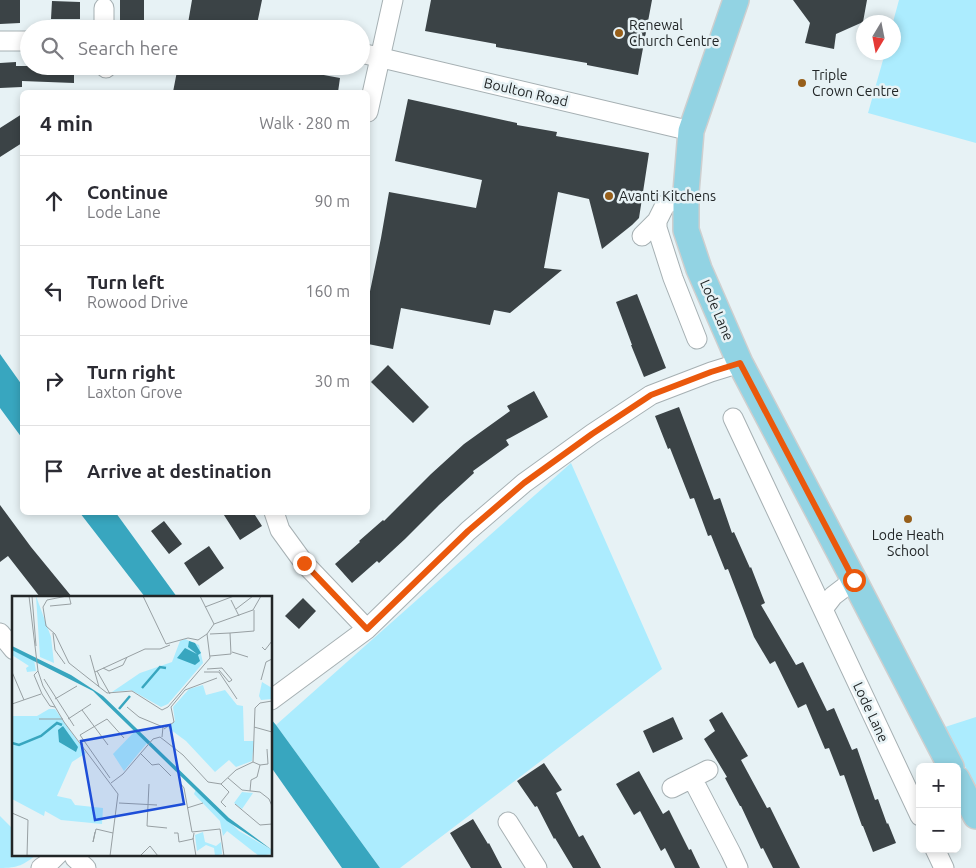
<!DOCTYPE html>
<html lang="en">
<head>
<meta charset="utf-8">
<style>
	body { margin:0; font-family:Ubuntu,sans-serif; background:#f7f7f7; color:#2b2b33 }
	.controls { position:absolute; right:15px; bottom:15px; display:grid; overflow:hidden; border-radius:8px; box-shadow:0 2px 8px #0003 }
	.controls button { width:45px; height:45px; display:grid; place-items:center; padding:0; border:0; border-bottom:1px solid #e1e1e2; background:#fff; color:#2b2b33; font:25px sans-serif }
	.compass { position:absolute; left:856px; top:15px; width:45px; height:45px; border-radius:50%; background:#fff; box-shadow:0 2px 8px #0003; rotate:190deg }
	.stop { position:absolute; width:15px; height:15px; margin:-11px; border:4px solid #ea580c; border-radius:50%; background:#fff }
	.stop.end { background:#ea580c; border-color:#fff; box-shadow:0 1px 5px #0008 }
	.list { margin:0; padding:0; list-style:none }
	h2 { display:flex; justify-content:space-between; align-items:center; height:65px; margin:0; padding:0 20px; font-size:21px }
	h2 small { font-size:16px; font-weight:400; color:#7c7c81 }
	.list li { display:grid; grid-template-columns:32px 1fr auto; gap:15px; align-items:center; box-sizing:border-box; height:90px; padding:0 20px; border-top:1px solid #e1e1e2 }
	.list b { display:block; font-size:19px; white-space:nowrap }
	.list p { margin:0; font-size:16px; white-space:nowrap; color:#7c7c81 }
	.list em { font-size:16px; font-style:normal; color:#7c7c81 }
	.icon { flex:none; width:28px; height:28px; fill:none; stroke:currentColor; stroke-width:2; stroke-linecap:round; stroke-linejoin:round }
	.map { position:relative; flex:none; width:976px; height:868px; overflow:hidden }
	.search { position:absolute; background:#fff; box-shadow:0 2px 8px #0003; left:20px; top:20px; width:350px; height:55px; display:flex; align-items:center; gap:12px; box-sizing:border-box; padding:0 18px; border-radius:28px; color:#7c7c81; font-size:19px }
	.panel { position:absolute; background:#fff; box-shadow:0 2px 8px #0003; left:20px; top:90px; width:350px; height:425px; border-radius:8px }
	.map>svg:first-child { display:block }
</style>
</head>
<body>
<div class="map">
<svg width="976" height="868" viewBox="0 0 976 868">
	<rect width="100%" height="100%" fill="#e7f2f5"/>
	<!-- green -->
	<path fill="#acecfe" d="M899,0H976V143L868,113L885,53L894,52L893,22Z
		M571,463L662,669L400,868H380L276,725Z
		M976,717V788L945,727Z
		M0,816L14,830V854H37C24,865 18,868 0,868Z"/>
	<!-- water -->
	<path fill="#38a6bf" d="M0,354L22,385V438L0,408Z
		M80,513H116L177,597H145Z
		M271,719L276,725L380,868H342L271,767Z"/>
	<!-- building -->
	<path fill="#3b4346" d="M0,0H20V23L0,24Z
		M120,0H144V29H120Z
		M192,0H262L256,29H187Z
		M431,0H652L638,75L587,65V63L496,47V44L425,31Z
		M793,0H867L863,22L836,34L834,49L805,43L810,23Z
		M52,1L80,2V19H51Z
		M16,62V66H74V83L22,81V87L0,88V63Z
		M178,66H275L340,78L338,92H173Z
		M408,99L517,123V125L557,132L556,136L649,153L639,218L632,225L602,249L589,199L558,192L544,268L562,270L510,313L494,310L490,325L401,308L393,349L368,344V301L381,238L389,192L476,208L482,180L395,161Z
		M22,114V143L0,157V128Z
		M637,294L666,368L644,377L631,345H632L616,302Z
		M388,365L429,407L413,423L371,382Z
		M534,391L548,417L506,440L509,445L473,471L474,473L439,505L405,539L379,563L377,561L352,583L335,564L360,542L359,541L383,520L384,521L431,474L464,444L510,411L507,406Z
		M679,407L714,500L720,498L732,533L734,532L750,568L751,567L765,603L761,605L796,665L803,662L827,711L834,708L852,750L857,748L875,800L878,799L887,824L888,823L896,843L873,852L863,826H862L844,775L840,776L829,748L825,749L806,704L798,708L775,661L770,664L754,637L728,569L725,570L711,535L708,536L694,498L690,499L670,448L668,449L655,416Z
		M0,505L31,547L72,597H40L8,556L0,562Z
		M222,512H253L262,526L240,540Z
		M164,521L182,544L169,554L151,531Z
		M209,546L224,568L199,586L184,563Z
		M303,598L316,611L299,629L285,616Z
		M722,712L748,756L741,760L767,808L770,807L800,868H773L763,848L761,849L741,806H740L725,778L727,777L704,739L715,731L709,720Z
		M673,717L683,739L653,753L643,731Z
		M544,763L562,790L556,793L579,837L583,835L601,868H573L555,838L554,839L537,806L535,807L517,781Z
		M639,771L663,814L669,810L689,850L691,849L700,868H675L665,848L661,851L640,811L634,815L616,784Z
		M473,819L488,844L489,843L502,868H471L450,833Z"/>
	<g fill="none" stroke-linecap="round" stroke-linejoin="round">
		<!-- minor casing -->
		<g stroke="#a6b0b3" stroke-width="21">
			<path id="minor" d="M104,8V29
				M0,41H29
				M361,53L691,131
				M106,66V68
				M368,112L393,0
				M686,192L665,205L657,221V228L673,278L697,339
				M642,236L657,221
				M733,418L920,816
				M274,512L280,530L304,563L367,629
				M823,609L833,596L854,580
				M0,633L14,650
				M271,700L367,629L468,531L524,483L592,434L651,395L711,372L740,363
				M692,778L731,853L738,868
				M672,788L708,770
				M508,822L537,868
				M935,849L944,868
				M73,854L75,858L86,868
				M41,868L50,862L58,854"/>
		</g>
		<!-- major casing -->
		<g stroke="#cecfcf" stroke-width="28">
			<path id="major" d="M736,0L691,131L686,192V230L699,269L740,363L854,580L951,767
				M957,779L976,816"/>
		</g>
		<!-- minor -->
		<use href="#minor" stroke="#fff" stroke-width="19"/>
		<!-- major -->
		<use href="#major" stroke="#92d3e3" stroke-width="25"/>
	</g>
	<g fill="none" stroke-linecap="round" stroke-linejoin="round">
		<!-- route -->
		<path stroke="#ea580c" stroke-width="6" d="M304,563L367,629L468,531L524,483L592,434L651,395L711,372L740,363L854,580"/>
	</g>
	<!-- markers -->
	<g fill="#975f1a" stroke="#e7f2f5" stroke-width="2">
		<circle cx="619" cy="33" r="5"/>
		<circle cx="802" cy="83" r="5"/>
		<circle cx="609" cy="196" r="5"/>
		<circle cx="908" cy="519" r="5"/>
	</g>
	<g text-anchor="middle" stroke-width="5" stroke-linejoin="round" paint-order="stroke">
		<!-- poi labels -->
		<g font-size="14" fill="#222627" stroke="#e7f2f5" text-anchor="start">
			<text x="629" y="30">Renewal<tspan x="629" dy="16">Church Centre</tspan></text>
			<text x="812" y="80">Triple<tspan x="812" dy="16">Crown Centre</tspan></text>
			<text x="619" y="201">Avanti Kitchens</text>
			<text x="908" y="540" text-anchor="middle">Lode Heath<tspan x="908" dy="16">School</tspan></text>
		</g>
		<!-- street labels -->
		<g font-size="14" fill="#222627" stroke="#e7f2f5">
			<text transform="translate(526 92) rotate(13)" y="5">Boulton Road</text>
			<text transform="translate(717 310) rotate(67)" y="5">Lode Lane</text>
			<text transform="translate(871 712) rotate(65)" y="5">Lode Lane</text>
		</g>
	</g>
	<!-- overview -->
	<g transform="translate(12 596)">
		<rect width="260" height="260" fill="#e7f2f5"/>
		<path d="M24,0L39,41L42,67L28,61ZM173,43L187,49L191,67L156,108L149,111L119,94L100,96L128,77L160,66L168,45ZM0,54L22,64L24,75L15,76L14,72L17,70L0,59ZM250,86L260,92V103L249,104L247,100ZM191,89L194,99L213,94L225,109L231,110L232,145H242L240,165L224,171L217,164L203,176L174,145L155,131L163,125L161,111L177,93ZM37,113H43L74,157L60,166L45,200L59,203L63,209L91,212L90,228L49,224L33,215L32,220L0,203V120H25ZM123,135L135,147L112,175L101,158ZM184,193L227,235L260,254V258L247,260L215,235L211,240L208,225L182,198ZM230,196L241,197L230,213L222,207ZM191,236L193,246L204,250L209,246L210,258L203,260L202,252L194,249L185,255L183,239Z" fill="#acecfe"/>
		<path d="M177,45L183,47L189,57L186,59L188,65L183,69L165,62L173,52L185,58L176,51ZM0,50L59,79L91,100L217,222L260,254L215,225L81,95L0,54ZM51,130L66,151L64,156L47,146L46,134Z" fill="#38a6bf"/>
		<path fill="none" stroke="#38a6bf" stroke-width="2.5" d="M130,92L148,71L154,72M107,113L118,100M0,147L7,149L29,140L45,127L50,129"/>
		<path fill="none" stroke="#98a0a3" stroke-width="1" d="M17,0L26,75L31,90L52,126L106,198L98,260M20,0L24,50M55,0L35,4L31,11L34,30L43,38L57,67L95,97L120,95L150,114L156,111L198,62L195,38L202,28L241,14L249,0M131,0L154,48L176,42L186,44L195,38M188,0L202,28M219,4L227,20M38,10L59,8L57,0M193,11L222,0M224,13L241,0M41,37L43,54L53,68M198,38L218,37M250,51L253,54L260,45M220,56L236,61M78,59L87,91M198,60L219,58L218,37L242,35V14M91,72L97,75L111,69L115,61M195,73L210,72L220,84L217,86L207,74M26,75L22,79L30,98L38,110L43,111M85,75L98,98M0,76L12,104M83,76L133,53H148L158,49M192,76H207L225,103M32,83L62,130M249,84L254,66L260,63M43,103L65,90M0,108L29,98M115,111L127,121L151,131L150,141M70,114L96,149M27,123H51M56,123L79,108M242,131L260,136M152,133L162,126L159,111L173,94L205,82M128,157L140,169L147,168L159,180M241,166L248,169L256,168L255,153M98,182L68,139L95,123L112,142M216,182L230,194L248,196L257,203L260,210M99,187L111,178L141,143L148,141L171,159L196,186L209,188L224,174L241,166L243,112L248,107L260,105M137,188L135,230L155,232M169,188L172,192L180,236L208,233L212,260M209,188L217,196L209,206L214,211M238,195L239,184L245,181L248,169M107,207L145,209M223,208L248,229L260,228M175,212L191,207M0,217L16,224L15,260M83,236L81,246L84,233L101,237M162,237H166L167,246L181,243L182,237M181,242L184,260M128,260L138,250L146,260"/>
		<path fill="#1d4ed8" fill-opacity="0.15" stroke="#1d4ed8" stroke-width="2.5" d="M158,129L172,208L83,224L69,145Z"/>
		<rect width="260" height="260" fill="none" stroke="#222627" stroke-width="2.5"/>
	</g>
</svg>
<div class="controls">
<button>+</button>
<button>−</button>
</div>
<svg class="compass" viewBox="-18 -18 36 36"><path d="M0-13l5 13h-10z" fill="#e53935"/><path d="M0 13l5-13h-10z" fill="#7c7c81"/></svg>
<div class="stop" style="left:854px;top:580px"></div>
<div class="stop end" style="left:304px;top:563px"></div>
<div class="search"><svg class="icon" aria-label="search" viewBox="0 0 24 24"><circle cx="10" cy="10" r="6"/><path d="M15 15l6 6"/></svg>Search here</div>
<section class="panel">
<h2>4 min<small>Walk · 280 m</small></h2>
<ul class="list">
<li><svg class="icon" aria-label="ahead" viewBox="0 0 24 24"><path d="M12 20V5M6 11l6-6 6 6"/></svg><div><b>Continue</b><p>Lode Lane</p></div><em>90 m</em></li>
<li><svg class="icon" aria-label="left" viewBox="0 0 24 24"><path d="M17 20v-9H6M10 6l-5 5 5 5"/></svg><div><b>Turn left</b><p>Rowood Drive</p></div><em>160 m</em></li>
<li><svg class="icon" aria-label="right" viewBox="0 0 24 24"><path d="M7 20v-9h11M14 6l5 5-5 5"/></svg><div><b>Turn right</b><p>Laxton Grove</p></div><em>30 m</em></li>
<li><svg class="icon" aria-label="arrive" viewBox="0 0 24 24"><path d="M6 21V4h12l-3 4 3 4H6"/></svg><div><b>Arrive at destination</b></div></li>
</ul>
</section>
</div>
</body>
</html>
